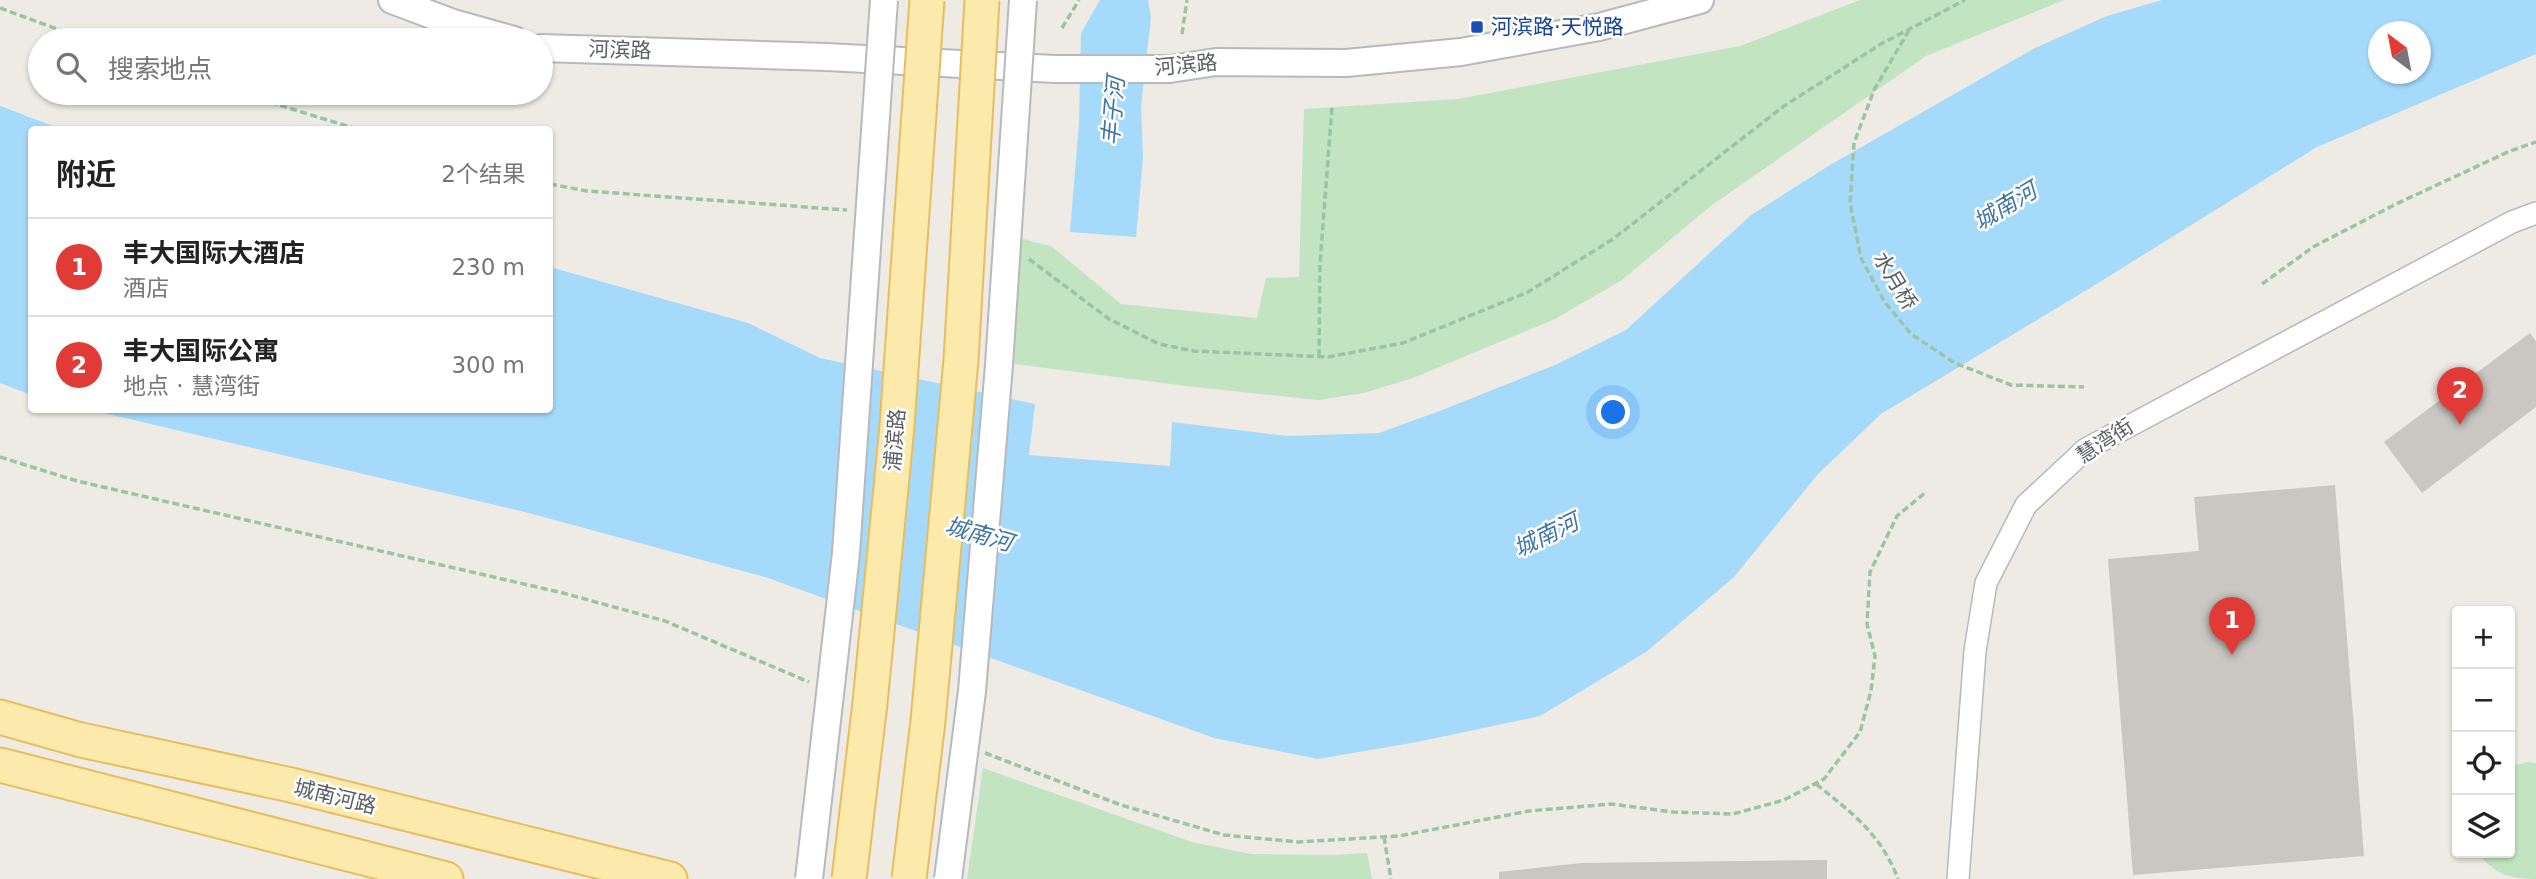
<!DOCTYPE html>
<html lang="zh">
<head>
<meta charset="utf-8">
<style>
	body { margin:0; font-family:"DejaVu Sans","Noto Sans SC",sans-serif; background:#f6f6f6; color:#222 }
	.controls { position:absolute; right:21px; bottom:21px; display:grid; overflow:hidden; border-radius:7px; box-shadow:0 2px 5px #0004 }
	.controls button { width:63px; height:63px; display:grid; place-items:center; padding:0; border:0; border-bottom:2px solid #e0e0e0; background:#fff; color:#222; font:35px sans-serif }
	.compass { position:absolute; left:2368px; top:21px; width:63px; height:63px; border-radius:50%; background:#fff; box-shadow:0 2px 5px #0004; rotate:328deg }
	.you { position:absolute; left:1614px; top:413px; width:24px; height:24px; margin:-18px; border:5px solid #fff; border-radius:50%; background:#1a73e8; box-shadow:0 0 0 10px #1a73e833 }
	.badge { display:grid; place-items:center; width:46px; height:46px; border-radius:50%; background:#e03b36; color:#fff; font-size:23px; font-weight:700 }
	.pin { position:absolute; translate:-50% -58px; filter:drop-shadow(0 2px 4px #0008) }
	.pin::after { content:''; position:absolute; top:37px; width:24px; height:21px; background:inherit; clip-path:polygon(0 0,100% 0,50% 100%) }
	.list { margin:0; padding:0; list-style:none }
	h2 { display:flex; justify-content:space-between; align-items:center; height:91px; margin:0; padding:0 28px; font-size:30px }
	h2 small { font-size:23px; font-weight:400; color:#767676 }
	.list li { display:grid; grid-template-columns:46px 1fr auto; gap:21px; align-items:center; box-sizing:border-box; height:98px; padding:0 28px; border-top:2px solid #e0e0e0 }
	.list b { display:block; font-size:26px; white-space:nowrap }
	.list p { margin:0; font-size:23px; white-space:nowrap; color:#767676 }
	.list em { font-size:23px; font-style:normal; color:#767676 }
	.icon { flex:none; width:38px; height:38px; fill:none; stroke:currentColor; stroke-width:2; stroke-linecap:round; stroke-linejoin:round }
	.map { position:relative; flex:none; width:2536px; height:879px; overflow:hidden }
	.search { position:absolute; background:#fff; box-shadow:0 2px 5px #0004; left:28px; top:28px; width:525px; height:77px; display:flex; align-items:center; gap:18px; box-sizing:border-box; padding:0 24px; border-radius:38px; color:#767676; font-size:26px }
	.panel { position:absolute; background:#fff; box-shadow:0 2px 5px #0004; left:28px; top:126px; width:525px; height:287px; border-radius:7px }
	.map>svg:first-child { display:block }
</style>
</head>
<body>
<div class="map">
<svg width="2536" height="879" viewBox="0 0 2536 879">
	<rect width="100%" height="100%" fill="#edebe3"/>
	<!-- green -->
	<path fill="#c3e4c1" d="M1860,0H2064L1926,56L1712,205L1622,280L1555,319L1413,378L1364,393L1318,400L1195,387L1014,364L1019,238L1051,246L1121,304L1257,318L1266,278L1299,277L1304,109L1458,99L1740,46Z
		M2529,762L2536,763V879C2512,879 2493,875 2479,853H2510V766Z
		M983,768L1192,842L1251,854L1333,855L1367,853L1372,879H967Z"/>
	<!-- water -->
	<path fill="#a6dafb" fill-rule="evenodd" d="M1100,0H1148L1151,18L1141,105L1143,158L1136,237L1070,232L1079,123L1081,33Z
		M2162,0H2536V54L2317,147L2090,288L1881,414L1818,474L1734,577L1646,652L1540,716L1417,742L1318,759L1214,738L765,577L525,512L91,410H550V267L748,323L820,358L1035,404L1029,455L1170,466L1172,422L1287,436L1379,433L1445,409L1557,364L1626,330L1751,215L1830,165L2035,48L2107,16ZM2378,32H2420V74H2378Z
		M0,106L61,129L32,130L31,395L0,383Z"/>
	<!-- building -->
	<path fill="#cac7c2" d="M2530,333L2536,341V407L2422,493L2384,442Z
		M2335,485L2364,856L2133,875L2108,559L2199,551L2194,497Z
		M1827,860V879H1499V872L1582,863Z"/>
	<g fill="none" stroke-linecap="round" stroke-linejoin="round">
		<!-- minor casing -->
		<g stroke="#b6b9bd" stroke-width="24">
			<path id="minor" d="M1958,879L1975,651L1986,583L2026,505L2086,449L2512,222L2536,213"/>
		</g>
		<!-- tertiary casing -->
		<g stroke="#b6b9bd" stroke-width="30">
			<path id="tertiary" d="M392,0L453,23L514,40
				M541,48L827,57L1055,69H1170L1216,62L1346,63L1461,52L1599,27L1700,0"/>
		</g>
		<!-- primary casing -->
		<g stroke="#eabc60" stroke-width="37">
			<path id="primary" d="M0,717L81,740L291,785L670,879
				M0,765L446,879"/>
		</g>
		<!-- path -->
		<path stroke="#9bc4a4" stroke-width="3.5" stroke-dasharray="7 3.5" stroke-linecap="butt" d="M0,8L87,40
			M1062,28L1079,0
			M1909,30L1874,90L1854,143L1850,203L1861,258L1884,301L1911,334L1955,363L2011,385L2084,387
			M1182,34L1187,0
			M240,93L360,130
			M550,184L587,191L847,210
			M1029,259L1109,319L1159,344L1194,351L1328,357L1403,343L1528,292L1613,239L1784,106L1881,44L1965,0
			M2262,284L2313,247L2396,204L2510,151L2536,142
			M1319,356L1320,264L1332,107
			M0,457L77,481L563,593L665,621L809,682
			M985,753L1121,805L1224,835L1298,842L1399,836L1529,811L1611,804L1673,812L1733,814L1784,800L1824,779L1860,732L1871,691L1875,656L1867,624L1870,572L1897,516L1926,492
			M1816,784C1852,813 1881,834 1898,879
			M1384,837L1391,879"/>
		<!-- minor -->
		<use href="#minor" stroke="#fff" stroke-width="21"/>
		<!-- tertiary -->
		<use href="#tertiary" stroke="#fff" stroke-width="26"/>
		<!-- primary -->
		<use href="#primary" stroke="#fbeaab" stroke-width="33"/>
		<!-- tertiary-bridge casing -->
		<g stroke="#b6b9bd" stroke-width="30" stroke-linecap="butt">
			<path id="tertiary-bridge" d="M809,879L846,553L884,0
				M948,879L972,691L999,365L1023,0"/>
		</g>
		<!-- primary-bridge casing -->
		<g stroke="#eabc60" stroke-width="37" stroke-linecap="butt">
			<path id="primary-bridge" d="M849,879L870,703L897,426L927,0
				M909,879L928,721L961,360L982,0"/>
		</g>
		<!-- tertiary-bridge -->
		<use href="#tertiary-bridge" stroke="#fff" stroke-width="26"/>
		<!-- primary-bridge -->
		<use href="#primary-bridge" stroke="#fbeaab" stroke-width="33"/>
	</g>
	<!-- markers -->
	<rect fill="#1a4fb4" stroke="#fff" stroke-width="2.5" x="1470" y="20" width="14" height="14" rx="3.5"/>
	<g text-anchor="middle" stroke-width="5" stroke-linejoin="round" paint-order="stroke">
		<!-- transit labels -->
		<g font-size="21" fill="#164399" stroke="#fff" text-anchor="start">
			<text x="1491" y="34">河滨路·天悦路</text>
		</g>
		<!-- street labels -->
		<g font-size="21" fill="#5b5f63" stroke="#fff">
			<text transform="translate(620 50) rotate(2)" y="7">河滨路</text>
			<text transform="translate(1186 65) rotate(-5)" y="7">河滨路</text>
			<text transform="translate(1895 281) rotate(59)" y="7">水月桥</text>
			<text transform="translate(895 440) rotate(-85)" y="7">浦滨路</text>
			<text transform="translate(2105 441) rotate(-33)" y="7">慧湾街</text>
			<text transform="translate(335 797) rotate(14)" y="7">城南河路</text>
		</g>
		<!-- water labels -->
		<g font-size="23" font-style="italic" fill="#4176a3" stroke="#fff">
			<text transform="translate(1113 111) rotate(-85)" y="8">丰子河</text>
			<text transform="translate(2005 206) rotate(-31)" y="8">城南河</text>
			<text transform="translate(979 534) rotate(16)" y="8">城南河</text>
			<text transform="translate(1546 535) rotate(-26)" y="8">城南河</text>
		</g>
	</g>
</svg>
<div class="controls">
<button>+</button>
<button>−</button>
<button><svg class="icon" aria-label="locate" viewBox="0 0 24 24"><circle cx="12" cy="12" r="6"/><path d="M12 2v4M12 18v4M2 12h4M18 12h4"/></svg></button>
<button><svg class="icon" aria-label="layers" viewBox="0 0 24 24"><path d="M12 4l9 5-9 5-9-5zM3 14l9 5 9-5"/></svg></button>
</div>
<svg class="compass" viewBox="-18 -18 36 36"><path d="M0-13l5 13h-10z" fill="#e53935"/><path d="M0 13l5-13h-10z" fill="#767676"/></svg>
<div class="you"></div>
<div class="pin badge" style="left:2232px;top:655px">1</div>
<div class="pin badge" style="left:2460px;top:425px">2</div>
<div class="search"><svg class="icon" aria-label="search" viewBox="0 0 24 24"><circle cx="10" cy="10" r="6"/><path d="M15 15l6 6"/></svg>搜索地点</div>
<section class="panel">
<h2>附近<small>2个结果</small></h2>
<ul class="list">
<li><span class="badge">1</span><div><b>丰大国际大酒店</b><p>酒店</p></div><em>230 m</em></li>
<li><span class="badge">2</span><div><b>丰大国际公寓</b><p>地点 · 慧湾街</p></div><em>300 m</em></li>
</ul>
</section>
</div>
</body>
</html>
